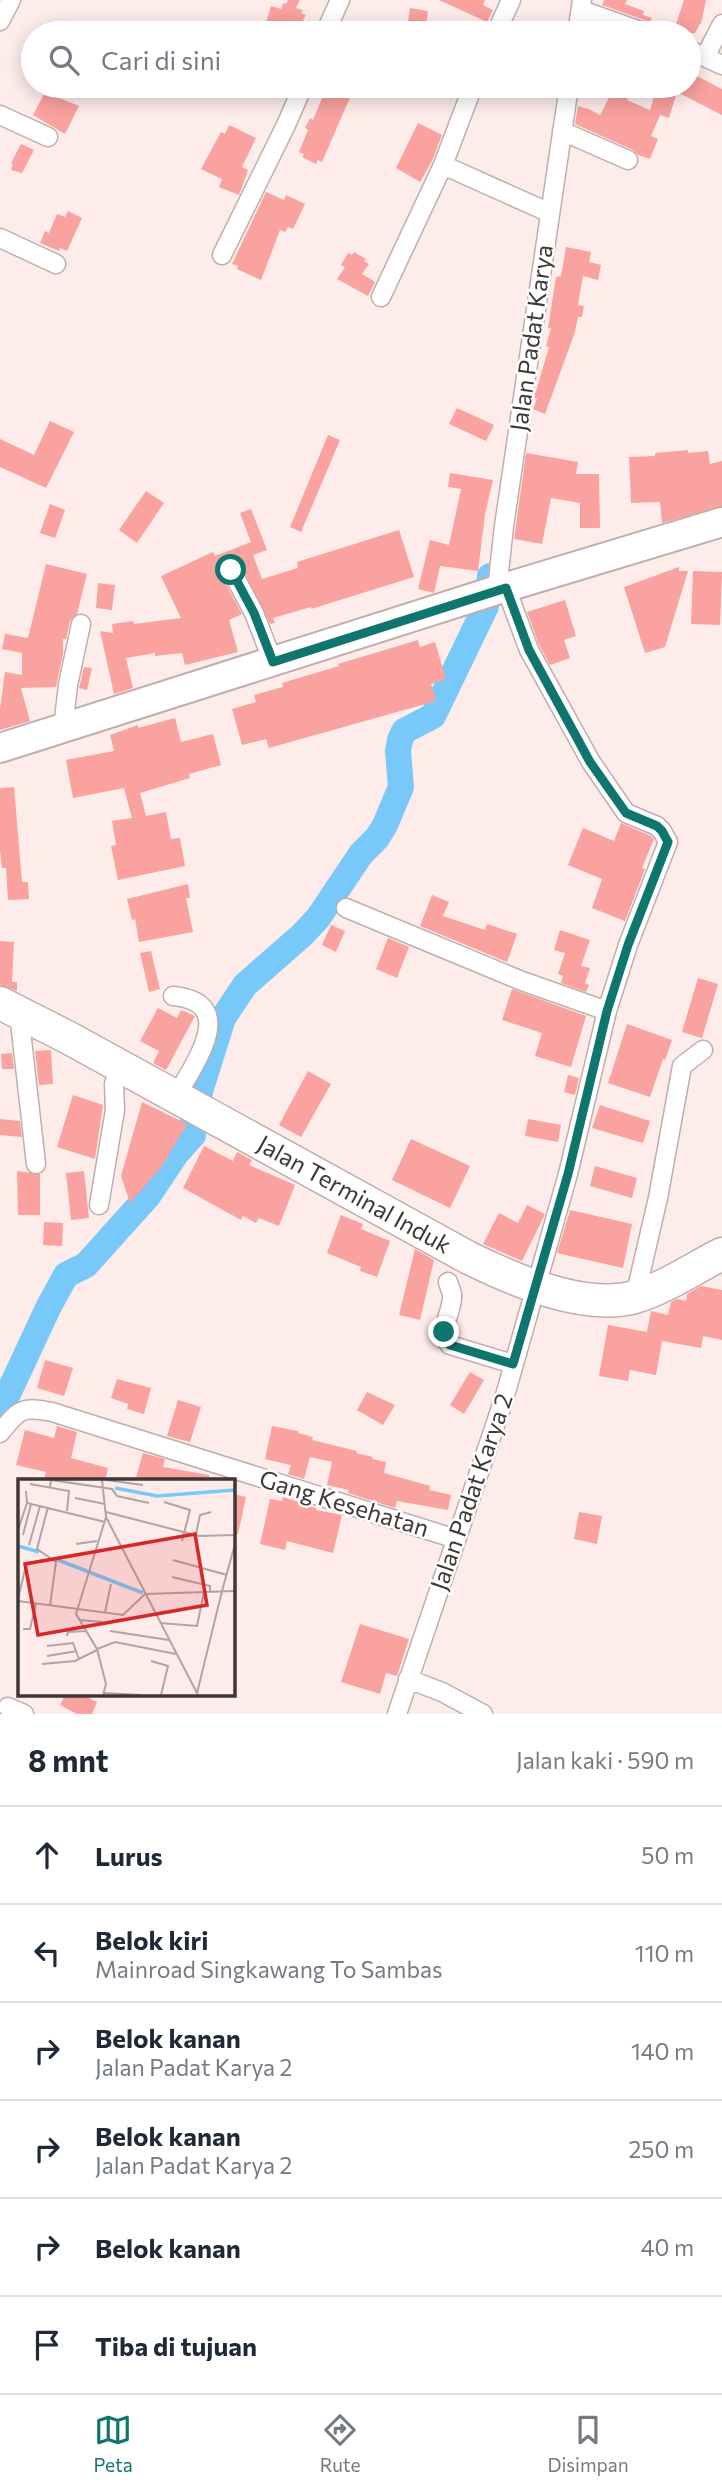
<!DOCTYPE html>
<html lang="id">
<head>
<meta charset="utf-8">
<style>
	body { margin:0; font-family:Commissioner,sans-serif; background:#f6f6f7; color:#1f2937 }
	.stop { position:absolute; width:21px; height:21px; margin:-16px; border:5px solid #0f766e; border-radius:50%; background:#fff }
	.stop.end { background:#0f766e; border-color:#fff; box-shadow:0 2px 7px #0008 }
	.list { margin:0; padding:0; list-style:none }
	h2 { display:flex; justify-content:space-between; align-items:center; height:91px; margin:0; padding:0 28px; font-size:30px }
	h2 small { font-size:23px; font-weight:400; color:#747a83 }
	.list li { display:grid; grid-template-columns:46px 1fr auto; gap:21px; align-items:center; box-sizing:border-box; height:98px; padding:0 28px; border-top:2px solid #e0e1e3 }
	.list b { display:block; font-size:26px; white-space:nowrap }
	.list p { margin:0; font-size:23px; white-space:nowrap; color:#747a83 }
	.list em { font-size:23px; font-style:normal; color:#747a83 }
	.icon { flex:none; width:38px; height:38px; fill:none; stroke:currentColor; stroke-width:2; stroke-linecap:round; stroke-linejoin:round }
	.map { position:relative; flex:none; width:722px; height:1714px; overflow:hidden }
	.search { position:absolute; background:#fff; box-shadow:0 4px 18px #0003; left:21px; right:21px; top:21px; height:77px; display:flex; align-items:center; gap:18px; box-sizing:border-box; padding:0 24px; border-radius:38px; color:#747a83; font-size:26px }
	.sheet { height:679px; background:#fff }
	nav { display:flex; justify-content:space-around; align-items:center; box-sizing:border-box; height:98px; border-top:2px solid #e0e1e3; background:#fff; font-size:19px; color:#747a83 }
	nav a { display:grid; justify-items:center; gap:4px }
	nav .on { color:#0f766e }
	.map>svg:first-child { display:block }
</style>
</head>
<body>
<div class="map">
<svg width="722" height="1714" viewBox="0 0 722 1714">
	<rect width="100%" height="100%" fill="#feeceb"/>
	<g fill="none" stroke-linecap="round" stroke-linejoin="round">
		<!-- river -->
		<path stroke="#78c9f9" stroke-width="26" d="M0,1411L49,1306L66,1275L86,1265L148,1196L176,1154L193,1135L192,1126L201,1088L223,1018L245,985L302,935L318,918L361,854L377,838L385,825L401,787L398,751L400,740L404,731L433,716L486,606L490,576"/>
	</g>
	<!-- building -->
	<path fill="#f9a29f" d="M288,0H300L296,8L303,10L301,13L306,15L296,33L284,29L283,33H263L271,6L281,9L283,3L286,4Z
		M439,0H485L483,5L493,10L487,22Z
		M604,0H627L625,4L644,11L643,15L652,18L650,22L602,5Z
		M684,0H706L701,24H700L695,33H673Z
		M410,8L428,11L426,25L408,22Z
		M689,72L722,89V115L677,92L669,118L660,115L651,136L658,139L650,159L638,155L633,150L575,124L578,106L589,109L600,115L615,86H635L627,100L650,110L657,86H689Z
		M327,86H355L322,162L318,160L316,164L302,157L304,154L299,152L308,130L305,128L310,118L313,120Z
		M45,92L79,106L65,134L33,115Z
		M418,123L442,135L432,161L420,182L396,168Z
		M229,125L256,138L242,167L248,170L239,195L219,187L222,179L201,169L221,132L225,134Z
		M21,144L34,150L22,173L11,170L13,164L11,163Z
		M266,192L284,200L286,195L305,204L293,229L288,227L285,232L280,230L261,280L237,269L238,266L232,264Z
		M68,211L82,218L67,251L60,248L59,251L40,243L45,231L49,233L57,214L65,217Z
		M566,247L591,252L589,262L601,265L598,280L583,276L578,305L584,306L582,317H578L575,332L545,414L533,409L537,399L534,398L549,347L546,346L551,328H548L556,277L561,276Z
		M354,252L366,259L364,261L369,264L362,274L375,282L368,296L337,279L345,267L341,265L348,253L352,255Z
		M457,408L494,425L486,441L449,424Z
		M50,421L74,432L46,488L0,467V439L34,455Z
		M328,435L340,440L301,532L290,527Z
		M688,450V453L708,451L710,464L722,461V506L662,523L660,502L631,503L629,457L655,456V453Z
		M526,453L578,462L576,474H599L600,528H580V503L551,498L542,544L514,539Z
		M450,473L493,480L485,514L478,571L440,566L434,593L418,589L430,540L449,545L461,489L448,487Z
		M146,491L164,503L137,543L119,530Z
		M50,504L65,510L55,538L40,533Z
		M251,509L267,550L253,555L262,579L298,568L297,562L399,530L414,577L311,609V607L273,618L275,623L270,624L240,563L235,558H225L220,563V573L242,614L229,620L238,652L185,665L182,653L155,656V653L126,658L133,688L114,694L100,631L113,633L112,624L133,621L134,624L181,618L161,576L213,552L215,556L251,542L240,513Z
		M46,564L87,574L77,614L70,621L66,639H63V654L56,687L21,688L30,721L0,730V709L5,672L22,675V653L2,649L5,634L28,638Z
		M679,567V571H688L665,647L645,653L624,587Z
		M693,571L722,572L720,625L691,624Z
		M98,583L115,585L112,610L96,608Z
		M565,600L576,636L564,640L570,658L550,665L539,645L527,612Z
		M418,640L420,647L435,642L446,679L431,684L436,701L269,748L266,739L242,745L232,709L256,702L254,695L283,687L282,683L339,666L338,664Z
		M84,667L92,668L87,690L79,688Z
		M175,718L181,742L213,734L221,765L189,774L190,778L140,793L146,816L166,812L171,839L180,838L185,866L118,880L111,846L116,845L112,821L132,818L124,788L73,798L66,760L114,751L110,735L138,725V728Z
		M14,787L22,882H28L29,899L8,900L6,868H2L0,851V788Z
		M621,823L651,836L654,839L642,868L645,869L625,921L592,908L602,879L568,865L583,828L614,841Z
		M188,884L190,898H186L193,932L139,942L135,919L132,920L127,899Z
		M432,895L449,902L443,916L485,930L487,924L517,934L507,962L420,926Z
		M331,925L345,931L336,952L322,945Z
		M560,930L590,940L581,966L590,968L585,983L589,985L586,992L561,983L563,976L558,974L565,953L554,950Z
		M388,938L409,947L397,978L376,969Z
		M0,941L14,942L12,982H17V991L0,985Z
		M151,951L160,989L149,992L140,953Z
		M698,978L718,984L702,1038L682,1032Z
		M512,989L586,1016L571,1067L535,1056L542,1033L502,1020Z
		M158,1008L177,1018L181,1010L195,1016L166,1070L153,1063L159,1051L140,1041Z
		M627,1024L672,1040L665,1060L663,1059L650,1097L608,1083Z
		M51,1050L53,1084L39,1085L35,1051Z
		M12,1053L14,1069H2L1,1054Z
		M308,1071L331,1084L301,1137L279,1125Z
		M568,1075L579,1078L575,1095L564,1092Z
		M73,1095L103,1105L95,1159L57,1147Z
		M142,1102L187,1124L162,1166L130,1203L121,1176Z
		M600,1105L650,1121L643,1143L592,1128Z
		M0,1119L20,1121L22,1137L0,1135Z
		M528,1119L561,1125L558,1142L525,1136Z
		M411,1139L470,1166L450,1208L392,1180Z
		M204,1146L233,1161L237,1152L252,1160L249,1165L295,1185L279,1226L259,1218L256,1223L243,1216L241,1220L183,1188Z
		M595,1166L637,1178L632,1198L590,1186Z
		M17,1171L40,1174V1215H18Z
		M84,1171L89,1218L71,1220L66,1173Z
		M527,1205L545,1214L522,1261L483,1244L499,1213L518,1223Z
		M570,1210L632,1224L623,1268L557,1253Z
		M341,1215L363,1224L361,1229L390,1241L377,1277L360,1271L361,1267L327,1253Z
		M44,1222L63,1223L62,1246L43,1245Z
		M415,1249L434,1260L420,1320L399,1315Z
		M701,1286L722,1290V1340L703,1336L701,1348L662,1341L656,1375L630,1370L628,1381L599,1376L608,1325L647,1332L651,1311L668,1315L671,1302L677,1299L686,1301L687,1294Z
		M45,1360L73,1368L64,1396L37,1388Z
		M470,1372L484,1380L464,1414L450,1405Z
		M117,1379L151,1388L144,1414L127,1409L128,1404L111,1398Z
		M367,1392L395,1405L383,1425L357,1410Z
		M178,1400L201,1407L190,1442L167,1436Z
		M57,1426L77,1432L71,1458L108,1468L105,1481H53L44,1479L46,1472L16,1465L25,1430L54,1438Z
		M272,1426L298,1431V1433L313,1437L312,1440L357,1451L356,1453L373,1457L372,1459L386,1462L384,1473L430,1486L429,1490L451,1495L448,1510L397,1501L395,1508L348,1493L349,1490L327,1485L332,1462L310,1457L304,1479L288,1474L291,1465L265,1459Z
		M143,1453L165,1459L163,1467L209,1475V1481H135Z
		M233,1494L246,1497L238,1534H233Z
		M283,1497L299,1502V1504L316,1508V1510L342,1515L333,1553L287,1541L285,1550L260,1544L270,1499L282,1501Z
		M579,1512L602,1516L597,1544L574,1539Z
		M360,1624L409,1639L397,1676L386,1673L380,1694L341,1682Z
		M65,1695H83L97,1702L92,1714H77L60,1705Z"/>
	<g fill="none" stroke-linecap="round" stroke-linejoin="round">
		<!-- street casing -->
		<g stroke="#c0aead" stroke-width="21">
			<path id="street" d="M581,10L646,33
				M0,21L11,0
				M325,33L340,0
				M496,33L511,0
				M577,33L582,0
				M689,50L722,65
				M705,57L722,24
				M0,115L48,137
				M562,131L628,160
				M443,165L550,213
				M0,238L56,264
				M222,255L286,125L303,86
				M381,297L443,165L473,86
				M230,568L254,613L273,662
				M497,590L504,526L569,86
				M63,728L68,685L81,624
				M346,908L522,981L607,1011
				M173,996C241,1002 193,1066 175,1098
				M19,1013L36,1164
				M99,1205L115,1110L114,1084L121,1067
				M448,1282C449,1286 451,1290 452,1294C454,1311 436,1330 450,1345L513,1364
				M635,1297L658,1198L682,1066L703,1050
				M0,1433C19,1409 22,1406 52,1412L456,1539
				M408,1679L442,1692L483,1714
				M8,1707L24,1714
				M397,1714L504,1399L568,1174L607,1011L628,945L668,842L662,831L657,826L626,813L591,762L529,650L506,588"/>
		</g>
		<!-- primary casing -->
		<g stroke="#c0aead" stroke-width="32">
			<path id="primary" d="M0,748L497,590L722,522"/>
		</g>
		<!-- highway casing -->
		<g stroke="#c0aead" stroke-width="35">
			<path id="highway" d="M0,1003L69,1038L469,1258C514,1280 584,1311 635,1297C665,1288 694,1268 722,1254"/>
		</g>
		<!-- street -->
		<use href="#street" stroke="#fff" stroke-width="18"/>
		<!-- primary -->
		<use href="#primary" stroke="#fff" stroke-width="28"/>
		<!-- highway -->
		<use href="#highway" stroke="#fff" stroke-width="32"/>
	</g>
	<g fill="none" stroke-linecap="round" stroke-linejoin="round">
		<!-- route -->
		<path stroke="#0f766e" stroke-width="9" d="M231,570L254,613L273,662L506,588L529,650L590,762L626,813L657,826L662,831L668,842L628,945L607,1011L568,1174L513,1364L450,1345L445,1340L444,1332"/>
	</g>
	<g text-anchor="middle" stroke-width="5" stroke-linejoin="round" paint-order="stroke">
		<!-- street labels -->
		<g font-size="24" fill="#3e3736" stroke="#fff">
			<text transform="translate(532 338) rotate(-82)" y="8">Jalan Padat Karya</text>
			<text transform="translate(354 1195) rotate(29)" y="8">Jalan Terminal Induk</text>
			<text transform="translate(472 1492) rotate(-71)" y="8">Jalan Padat Karya 2</text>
			<text transform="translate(344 1504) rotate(17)" y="8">Gang Kesehatan</text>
		</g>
	</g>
	<!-- overview -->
	<g transform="translate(18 1479)">
		<rect width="217" height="217" fill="#feeceb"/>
		<path fill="none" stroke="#78c9f9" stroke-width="3.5" d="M97,9L139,17L217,11M0,67L21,73M35,79L125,114"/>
		<path fill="none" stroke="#b1a4a3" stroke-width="2" d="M84,1L88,38L58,135L79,170L88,205L85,216M88,1L125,6M12,5L51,12L49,32M32,8L33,1L94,10L99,17L131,24M57,19L87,25M146,23L172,31L164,62M9,24L87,43M30,28L19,70L38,83L32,127M88,33L181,57L217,56M88,38L180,216M0,51L9,24L8,12M5,56L13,25M177,60L182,36L193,33M58,65L79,62M11,66L22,27M155,81L209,96M154,98L192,107V112M204,112L217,65M127,115L217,112M0,120L8,86M0,122L105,136L127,115M87,133L93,105M61,141L85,143M142,144L179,147L186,113M5,150H12L18,125M92,152L151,161M49,157L50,153L68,152M29,167L55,164L61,180M79,170L97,163L158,175M29,177L59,172M133,182L150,187L143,216M24,185L57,182L79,171M86,214L122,216M179,214L204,112"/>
		<path fill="#d62828" fill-opacity="0.15" stroke="#d62828" stroke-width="3.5" d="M177,55L189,126L20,156L7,85Z"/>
		<rect width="217" height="217" fill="none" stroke="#3e3736" stroke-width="3.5"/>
	</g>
</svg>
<div class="stop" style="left:231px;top:570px"></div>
<div class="stop end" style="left:444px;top:1332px"></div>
<div class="search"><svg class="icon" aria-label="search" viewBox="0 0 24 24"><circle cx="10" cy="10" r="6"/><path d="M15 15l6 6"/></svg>Cari di sini</div>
</div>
<section class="sheet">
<h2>8 mnt<small>Jalan kaki · 590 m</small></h2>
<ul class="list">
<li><svg class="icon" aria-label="ahead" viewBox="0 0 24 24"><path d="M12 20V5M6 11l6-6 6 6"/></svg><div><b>Lurus</b></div><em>50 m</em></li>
<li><svg class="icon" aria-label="left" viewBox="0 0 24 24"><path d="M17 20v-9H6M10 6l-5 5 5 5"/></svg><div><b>Belok kiri</b><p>Mainroad Singkawang To Sambas</p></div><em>110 m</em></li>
<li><svg class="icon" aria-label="right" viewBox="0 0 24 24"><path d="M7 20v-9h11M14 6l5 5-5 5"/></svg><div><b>Belok kanan</b><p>Jalan Padat Karya 2</p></div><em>140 m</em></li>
<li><svg class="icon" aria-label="right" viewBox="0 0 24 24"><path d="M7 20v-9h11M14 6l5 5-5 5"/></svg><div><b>Belok kanan</b><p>Jalan Padat Karya 2</p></div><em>250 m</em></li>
<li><svg class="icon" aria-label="right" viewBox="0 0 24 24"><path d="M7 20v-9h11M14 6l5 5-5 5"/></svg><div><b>Belok kanan</b></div><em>40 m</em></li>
<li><svg class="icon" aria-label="arrive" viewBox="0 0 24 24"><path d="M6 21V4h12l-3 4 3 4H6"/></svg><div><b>Tiba di tujuan</b></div></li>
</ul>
</section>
<nav>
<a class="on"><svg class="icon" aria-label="map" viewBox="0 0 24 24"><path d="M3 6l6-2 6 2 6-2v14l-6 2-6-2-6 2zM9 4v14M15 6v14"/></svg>Peta</a>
<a><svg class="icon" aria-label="directions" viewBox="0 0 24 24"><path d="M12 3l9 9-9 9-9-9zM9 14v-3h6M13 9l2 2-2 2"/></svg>Rute</a>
<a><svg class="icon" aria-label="saved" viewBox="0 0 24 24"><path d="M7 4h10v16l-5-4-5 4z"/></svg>Disimpan</a>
</nav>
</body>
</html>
